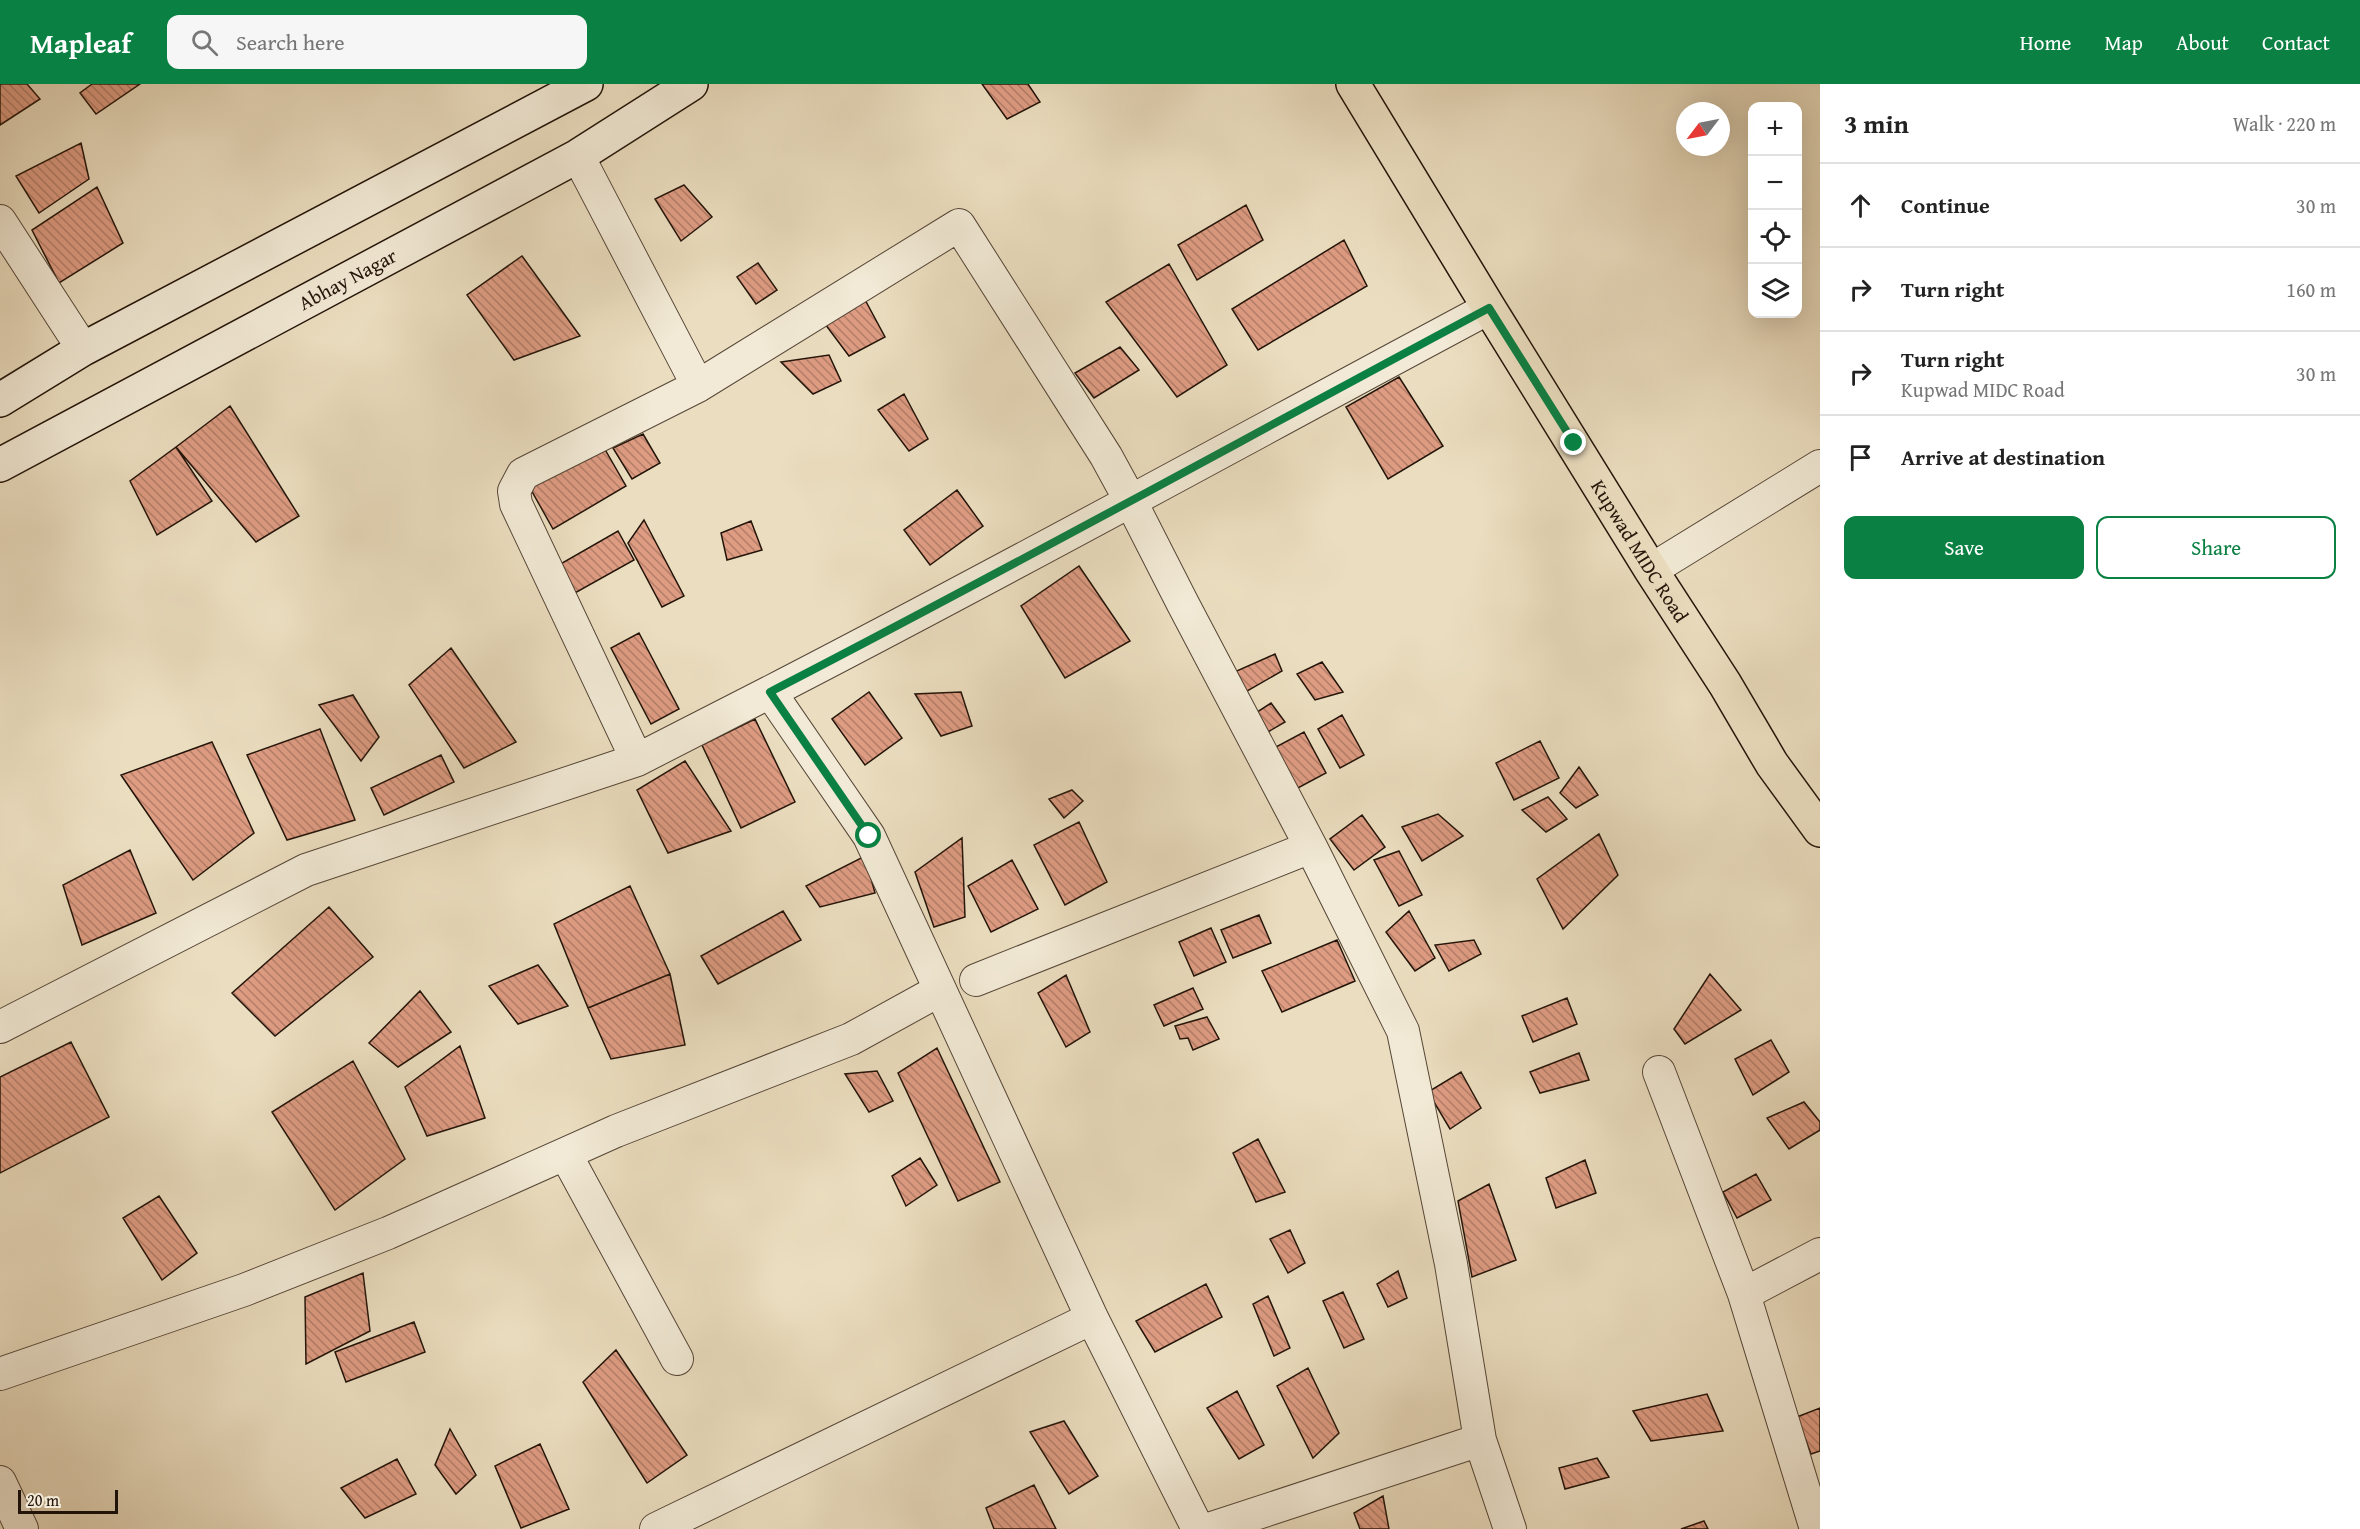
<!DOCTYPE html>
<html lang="en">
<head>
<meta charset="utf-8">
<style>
	body { margin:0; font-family:"Gentium Book Plus",serif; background:#f6f6f6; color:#222 }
	.controls { position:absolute; right:18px; top:18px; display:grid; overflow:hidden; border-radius:12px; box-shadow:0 6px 24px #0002 }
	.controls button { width:54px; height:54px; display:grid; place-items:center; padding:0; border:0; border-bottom:2px solid #e0e0e0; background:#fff; color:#222; font:30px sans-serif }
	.compass { position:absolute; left:1676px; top:18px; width:54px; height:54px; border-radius:50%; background:#fff; box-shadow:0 6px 24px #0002; rotate:238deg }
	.scale { position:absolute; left:18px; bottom:15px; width:100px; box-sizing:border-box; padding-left:6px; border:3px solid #231409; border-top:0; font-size:16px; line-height:21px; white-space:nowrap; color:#231409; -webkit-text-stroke:4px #f2ead6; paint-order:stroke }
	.stop { position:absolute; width:18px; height:18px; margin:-14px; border:4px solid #0b8043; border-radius:50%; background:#fff }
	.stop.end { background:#0b8043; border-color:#fff; box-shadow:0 2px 6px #0008 }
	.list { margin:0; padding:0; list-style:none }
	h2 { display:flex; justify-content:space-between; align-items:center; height:78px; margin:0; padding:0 24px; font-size:26px }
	h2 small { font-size:20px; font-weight:400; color:#767676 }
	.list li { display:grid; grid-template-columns:39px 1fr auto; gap:18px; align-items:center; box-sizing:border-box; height:84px; padding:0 24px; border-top:2px solid #e0e0e0 }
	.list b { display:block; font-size:22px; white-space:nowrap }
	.list p { margin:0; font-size:20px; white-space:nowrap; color:#767676 }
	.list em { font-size:20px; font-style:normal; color:#767676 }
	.actions { display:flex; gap:12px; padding:18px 24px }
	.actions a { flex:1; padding:14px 0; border:2px solid #0b8043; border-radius:12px; text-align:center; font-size:21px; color:#0b8043 }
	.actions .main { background:#0b8043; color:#fff }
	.icon { flex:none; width:33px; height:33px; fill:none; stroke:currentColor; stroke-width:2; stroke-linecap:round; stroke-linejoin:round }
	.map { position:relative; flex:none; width:1820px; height:1445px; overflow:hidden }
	header { display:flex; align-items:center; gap:36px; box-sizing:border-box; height:84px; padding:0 30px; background:#0b8043; color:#fff }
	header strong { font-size:28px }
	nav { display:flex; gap:33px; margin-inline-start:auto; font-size:21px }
	.search { width:420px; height:54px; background:#f6f6f6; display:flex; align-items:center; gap:15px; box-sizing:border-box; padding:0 21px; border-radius:12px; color:#767676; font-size:22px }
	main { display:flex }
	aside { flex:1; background:#fff }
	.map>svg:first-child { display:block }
</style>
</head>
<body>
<header>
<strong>Mapleaf</strong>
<div class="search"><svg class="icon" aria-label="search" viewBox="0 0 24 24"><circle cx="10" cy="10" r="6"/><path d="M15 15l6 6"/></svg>Search here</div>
<nav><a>Home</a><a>Map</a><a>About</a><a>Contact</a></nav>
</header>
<main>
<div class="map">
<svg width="1820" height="1445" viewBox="0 0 1820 1445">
	<defs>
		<pattern id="building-back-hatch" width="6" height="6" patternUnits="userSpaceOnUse" patternTransform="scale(1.5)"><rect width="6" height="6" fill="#de9c83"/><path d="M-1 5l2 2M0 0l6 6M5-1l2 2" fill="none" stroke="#b47e69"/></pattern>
	</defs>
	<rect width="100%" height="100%" fill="#ebdec0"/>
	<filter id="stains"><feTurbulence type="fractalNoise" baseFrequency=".00333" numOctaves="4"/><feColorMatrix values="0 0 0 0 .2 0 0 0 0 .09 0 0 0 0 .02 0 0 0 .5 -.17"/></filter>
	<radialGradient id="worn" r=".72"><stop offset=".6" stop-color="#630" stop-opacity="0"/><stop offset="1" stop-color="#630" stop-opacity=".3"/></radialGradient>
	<!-- building -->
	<path fill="url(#building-back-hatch)" stroke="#231409" stroke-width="1.5" d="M0,0H27L40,15L0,41Z
		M92,0H140L96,30L80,9Z
		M982,0H1028L1040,18L1007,35Z
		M81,59L89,95L39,129L16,92Z
		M684,101L712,133L681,157L655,115Z
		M97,103L123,159L59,199L32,146Z
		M1246,121L1263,156L1197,196L1178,161Z
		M1344,156L1367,202L1258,266L1232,225Z
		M522,172L580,252L514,276L467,211Z
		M758,179L777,206L756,220L737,193Z
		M1169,180L1227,281L1177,313L1106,218Z
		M863,212L885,253L849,272L822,236Z
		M1120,263L1139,286L1094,314L1075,289Z
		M829,271L841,297L813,310L781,278Z
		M1399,293L1443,362L1388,395L1346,323Z
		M904,310L928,355L909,367L878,326Z
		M230,322L299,432L256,458L176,363Z
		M643,350L660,379L632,395L613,364Z
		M603,362L626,402L553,445L530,404Z
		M176,363L212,417L157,451L130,397Z
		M957,406L983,442L930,481L904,446Z
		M644,436L684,512L662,523L628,459Z
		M751,437L762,466L727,476L721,449Z
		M618,447L634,476L566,514L550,486Z
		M1079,482L1130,557L1065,594L1021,522Z
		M639,549L679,625L651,640L611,564Z
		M451,564L516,658L464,684L409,601Z
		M1275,570L1282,587L1242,610L1232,589Z
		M1322,578L1343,608L1315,616L1297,590Z
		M869,608L902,654L865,681L832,635Z
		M961,608L972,642L941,652L915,610Z
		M353,611L379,653L361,677L319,621Z
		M1271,619L1285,638L1261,652L1248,634Z
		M1342,631L1364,671L1340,684L1318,645Z
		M755,635L795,718L741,744L702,661Z
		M320,645L355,736L287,756L247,671Z
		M1304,648L1326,689L1296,705L1274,664Z
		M1540,657L1559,694L1514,716L1496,679Z
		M212,658L254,749L193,796L121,691Z
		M441,671L454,698L384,731L371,704Z
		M685,677L731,747L668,769L637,706Z
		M1579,683L1598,711L1576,724L1560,709Z
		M1072,706L1083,717L1064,734L1049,715Z
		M1548,713L1567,735L1546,748L1522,726Z
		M1438,730L1463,752L1422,777L1402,743Z
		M1362,731L1385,763L1354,786L1330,755Z
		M1079,738L1107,798L1065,821L1034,761Z
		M1599,750L1618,791L1563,845L1537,795Z
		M962,754L965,833L934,843L915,788Z
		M130,766L156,829L82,861L63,801Z
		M1399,767L1422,811L1399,822L1374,776Z
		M865,772L875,809L820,823L806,802Z
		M1012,776L1038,825L991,848L968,802Z
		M630,802L670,890L588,924L554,840Z
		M329,823L373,873L275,952L232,909Z
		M783,827L801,856L718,900L701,872Z
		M1409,827L1435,874L1415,887L1386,848Z
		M1259,831L1271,859L1233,874L1221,846Z
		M1211,844L1226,878L1194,892L1179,858Z
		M1337,856L1355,897L1282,928L1262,887Z
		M1474,856L1481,870L1449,887L1435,861Z
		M538,881L568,922L518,940L489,902Z
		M670,890L685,961L611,975L588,924Z
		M1710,890L1741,926L1685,960L1674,945Z
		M1066,891L1090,948L1066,963L1038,909Z
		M1193,904L1203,925L1164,942L1154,921Z
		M420,907L451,948L398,983L369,959Z
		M1567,914L1577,940L1533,958L1522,932Z
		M1207,933L1219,955L1193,966L1188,954L1180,955L1175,942Z
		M1771,956L1789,988L1753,1011L1735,975Z
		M71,958L109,1033L0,1089V993Z
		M460,962L485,1034L427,1052L405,1003Z
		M937,964L1000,1098L958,1117L898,989Z
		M1579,969L1589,996L1540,1009L1530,988Z
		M353,977L405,1075L335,1126L272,1028Z
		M877,987L893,1017L869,1028L845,990Z
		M1461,988L1481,1024L1450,1045L1428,1008Z
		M1804,1018L1820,1038V1046L1789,1065L1767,1034Z
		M1258,1055L1285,1108L1256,1118L1233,1069Z
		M920,1074L937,1101L906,1122L892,1092Z
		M1585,1076L1596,1109L1556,1124L1546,1094Z
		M1756,1090L1771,1116L1737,1134L1723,1108Z
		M1489,1100L1516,1176L1472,1193L1458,1117Z
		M159,1112L197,1169L162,1196L123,1134Z
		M1290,1146L1305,1179L1288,1189L1270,1155Z
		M1398,1187L1407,1214L1388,1223L1377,1200Z
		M363,1189L370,1247L306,1280L305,1213Z
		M1206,1200L1222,1233L1155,1268L1136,1237Z
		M1343,1208L1364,1255L1344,1264L1323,1217Z
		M1268,1212L1290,1264L1274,1272L1253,1220Z
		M414,1238L425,1268L346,1298L335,1268Z
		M616,1266L687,1371L647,1399L583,1298Z
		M1308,1284L1339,1349L1313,1374L1277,1302Z
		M1237,1307L1264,1361L1239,1375L1207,1324Z
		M1707,1310L1723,1347L1651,1357L1633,1327Z
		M1820,1324V1367L1811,1370L1797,1333Z
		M1064,1337L1098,1392L1069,1410L1030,1348Z
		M450,1345L476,1391L456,1410L435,1381Z
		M540,1360L569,1425L521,1444L495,1382Z
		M1597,1374L1609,1393L1565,1405L1559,1384Z
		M397,1375L416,1410L365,1434L341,1404Z
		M1034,1401L1056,1445H994L986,1424Z
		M1383,1412L1389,1445H1360L1354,1429Z
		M1704,1437L1708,1445H1681Z"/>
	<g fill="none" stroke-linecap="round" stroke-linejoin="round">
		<!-- minor casing -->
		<g stroke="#554637" stroke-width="34">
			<path id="minor" d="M578,72L698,302
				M0,137L83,265
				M1651,486L1820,382
				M770,608C1011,484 1249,352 1489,224
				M637,676L516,420L514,407L523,390L698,302L959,141L1106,372L1130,416L1183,520L1311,763L1403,947L1451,1180L1480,1356L1510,1445
				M976,896L1311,763
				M0,943L306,786L637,676L770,608L869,752L1092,1234L1198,1445
				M1659,988L1744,1210L1816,1445
				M566,1071L677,1275
				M1744,1210L1820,1170
				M0,1290L244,1206L388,1149L616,1047L851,955L940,906
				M0,1398L22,1445
				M656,1445L1092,1234
				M1209,1445L1480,1356"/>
		</g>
		<!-- secondary casing -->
		<g stroke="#231409" stroke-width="36">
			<g id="secondary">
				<path d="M0,316L83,265L586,0"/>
				<path id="s1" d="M0,381L578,72L691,0"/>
			</g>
		</g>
		<!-- primary casing -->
		<g stroke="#231409" stroke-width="36">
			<g id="primary">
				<path id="s2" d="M1353,0L1489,224L1651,486L1725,600L1772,680L1820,746"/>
			</g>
		</g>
		<!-- minor -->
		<use href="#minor" stroke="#f2ead6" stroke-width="32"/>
		<!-- secondary -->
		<use href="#secondary" stroke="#f2ead6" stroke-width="33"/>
		<!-- primary -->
		<use href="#primary" stroke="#ebdec0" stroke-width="33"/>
	</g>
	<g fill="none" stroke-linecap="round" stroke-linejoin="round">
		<!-- route -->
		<path stroke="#0b8043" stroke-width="8" d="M869,752L770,608C1011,484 1249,352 1489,224L1574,359"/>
	</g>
	<g text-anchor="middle" stroke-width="4.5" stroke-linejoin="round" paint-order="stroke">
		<!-- street labels -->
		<g font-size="20" fill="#231409" stroke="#f2ead6">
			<text dy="7" stroke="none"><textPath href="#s1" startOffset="394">Abhay Nagar</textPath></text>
			<text dy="7" stroke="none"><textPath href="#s2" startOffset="548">Kupwad MIDC Road</textPath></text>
		</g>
	</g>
	<rect width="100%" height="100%" filter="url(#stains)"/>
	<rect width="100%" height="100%" fill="url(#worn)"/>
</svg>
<div class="controls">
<button>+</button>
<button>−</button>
<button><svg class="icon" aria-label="locate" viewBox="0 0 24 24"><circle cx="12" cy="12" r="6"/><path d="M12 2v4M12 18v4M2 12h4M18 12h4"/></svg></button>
<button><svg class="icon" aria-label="layers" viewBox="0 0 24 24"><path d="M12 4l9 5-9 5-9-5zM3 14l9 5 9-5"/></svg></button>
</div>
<svg class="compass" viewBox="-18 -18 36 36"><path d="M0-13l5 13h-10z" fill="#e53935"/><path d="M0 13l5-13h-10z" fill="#767676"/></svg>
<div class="scale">20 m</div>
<div class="stop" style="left:869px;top:752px"></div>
<div class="stop end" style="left:1574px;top:359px"></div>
</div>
<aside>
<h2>3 min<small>Walk · 220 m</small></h2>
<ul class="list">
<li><svg class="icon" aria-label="ahead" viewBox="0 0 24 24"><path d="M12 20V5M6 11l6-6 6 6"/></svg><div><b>Continue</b></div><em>30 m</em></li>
<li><svg class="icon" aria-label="right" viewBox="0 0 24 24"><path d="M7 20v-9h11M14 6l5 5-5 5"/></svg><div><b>Turn right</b></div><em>160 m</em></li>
<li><svg class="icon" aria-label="right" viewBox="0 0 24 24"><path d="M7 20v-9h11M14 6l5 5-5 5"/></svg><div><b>Turn right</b><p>Kupwad MIDC Road</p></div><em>30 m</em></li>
<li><svg class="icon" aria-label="arrive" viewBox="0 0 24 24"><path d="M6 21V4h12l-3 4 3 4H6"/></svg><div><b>Arrive at destination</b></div></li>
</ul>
<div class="actions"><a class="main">Save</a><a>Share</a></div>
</aside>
</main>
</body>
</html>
